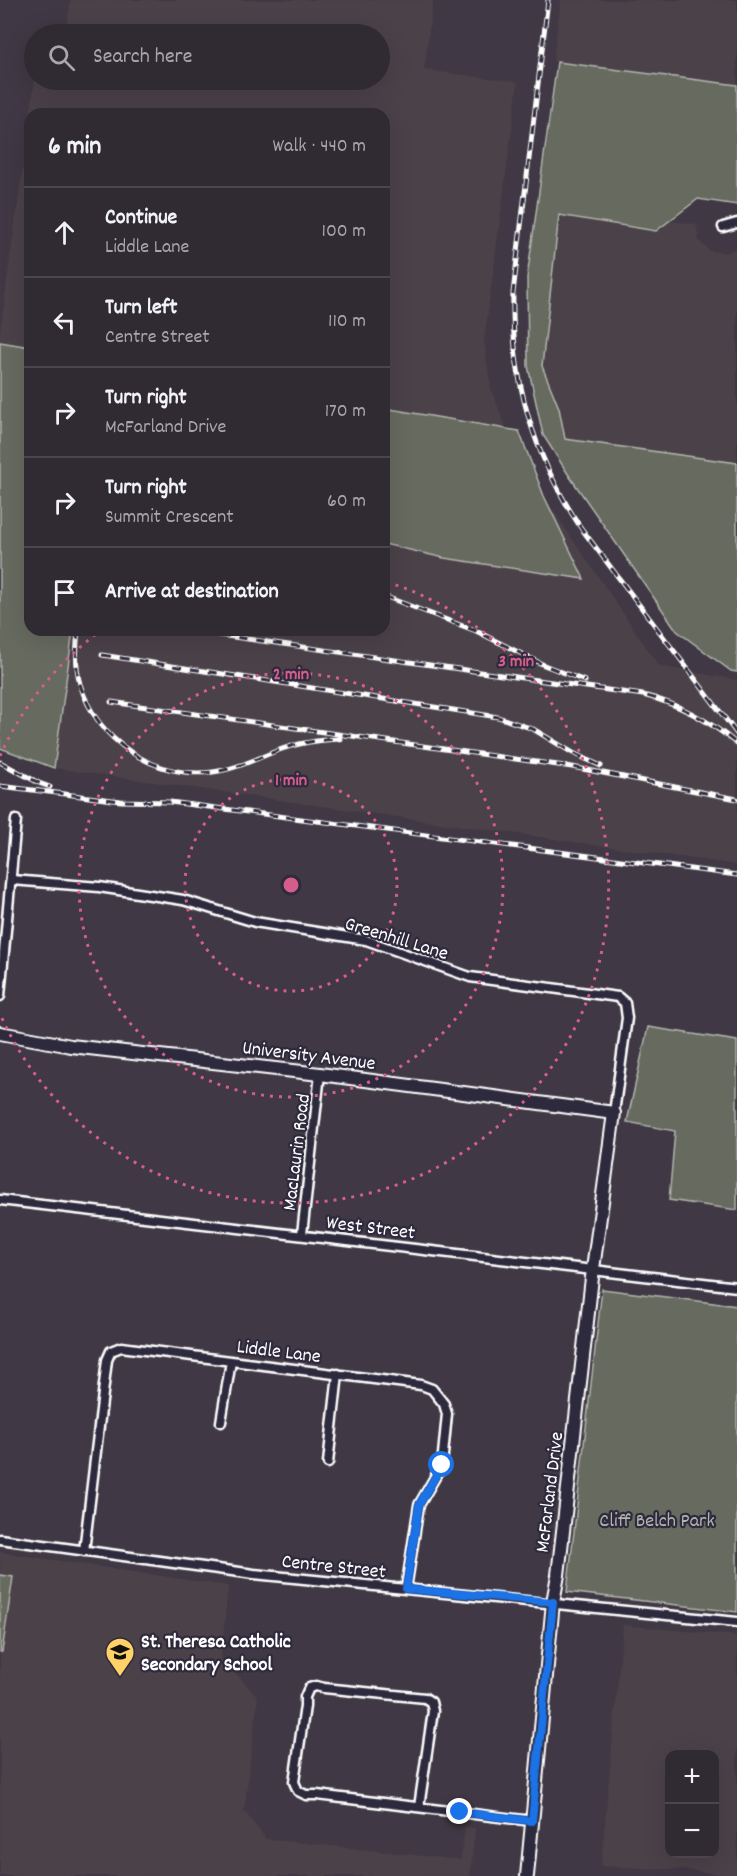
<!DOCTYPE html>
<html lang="en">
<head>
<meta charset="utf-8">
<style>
	body { margin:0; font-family:Dekko,sans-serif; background:#3c363f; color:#f1f3f6 }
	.controls { position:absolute; right:18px; bottom:18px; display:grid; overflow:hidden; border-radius:12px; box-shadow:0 6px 24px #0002 }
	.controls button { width:54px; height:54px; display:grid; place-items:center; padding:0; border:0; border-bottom:2px solid #4b464e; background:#302a33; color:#f1f3f6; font:30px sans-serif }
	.stop { position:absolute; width:18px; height:18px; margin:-14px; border:4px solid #1a73e8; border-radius:50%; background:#fff }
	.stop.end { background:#1a73e8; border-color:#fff; box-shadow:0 2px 6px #0008 }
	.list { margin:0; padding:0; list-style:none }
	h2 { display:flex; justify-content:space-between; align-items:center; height:78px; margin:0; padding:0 24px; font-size:26px }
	h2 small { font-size:20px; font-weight:400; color:#a8a7ac }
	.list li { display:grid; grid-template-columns:39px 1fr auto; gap:18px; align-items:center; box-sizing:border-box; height:90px; padding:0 24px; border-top:2px solid #4b464e }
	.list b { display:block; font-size:22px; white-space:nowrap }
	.list p { margin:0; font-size:20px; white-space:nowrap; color:#a8a7ac }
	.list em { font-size:20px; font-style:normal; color:#a8a7ac }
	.icon { flex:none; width:33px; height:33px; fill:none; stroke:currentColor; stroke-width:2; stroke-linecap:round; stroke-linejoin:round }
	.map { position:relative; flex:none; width:737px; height:1876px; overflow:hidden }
	.search { position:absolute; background:#302a33; box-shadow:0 6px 24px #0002; left:24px; top:24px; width:366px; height:66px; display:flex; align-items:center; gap:15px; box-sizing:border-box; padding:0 21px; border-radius:33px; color:#a8a7ac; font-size:22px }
	.panel { position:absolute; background:#302a33; box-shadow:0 6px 24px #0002; left:24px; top:108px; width:366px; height:528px; border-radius:18px }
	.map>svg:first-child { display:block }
</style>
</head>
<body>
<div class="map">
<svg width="737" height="1876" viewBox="0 0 737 1876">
	<rect width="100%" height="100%" fill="#403844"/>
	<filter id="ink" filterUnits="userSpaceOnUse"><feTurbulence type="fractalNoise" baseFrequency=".0167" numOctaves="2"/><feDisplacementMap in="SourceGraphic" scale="12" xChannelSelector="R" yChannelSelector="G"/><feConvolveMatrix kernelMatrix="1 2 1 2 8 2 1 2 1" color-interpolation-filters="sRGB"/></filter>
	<g filter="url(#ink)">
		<!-- built -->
		<path fill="#4c4249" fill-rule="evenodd" d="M71,0H433L424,70L518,82L484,341L491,389L509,435L533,481L659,666L737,680V865L54,768L73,630H384V114H30L35,80H380V34H41L42,27L66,30Z
			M561,0H737V84L553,61Z
			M30,116V473L0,469V332Z
			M540,206L696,224L699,241L710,251L726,253L737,247V470L566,449L534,381L525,343Z
			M0,1552L228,1586L221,1658L258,1697L244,1811L266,1839L461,1860L465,1827L475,1828L470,1876H0Z
			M623,1625L737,1636V1876L686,1870L601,1866ZM670,1754H714V1854H670Z"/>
		<!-- green -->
		<path fill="#666b5e" stroke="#b2b5ae" stroke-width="1.5" d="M557,62L737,85V205L698,199L656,231L559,215L542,366L559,408L565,439L737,463V672L731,671L677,631L570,477L543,435L528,366L527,278Z
			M0,342L30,347V630H73L54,768L0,748Z
			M384,408L519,431L544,496L584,579L444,558L384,544Z
			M648,1027L737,1041V1210L669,1200L675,1131L627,1122Z
			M602,1289L737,1306V1612L567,1592Z
			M0,1575L13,1577L2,1652H0Z"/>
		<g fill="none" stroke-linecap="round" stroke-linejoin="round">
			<!-- street casing -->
			<g stroke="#fff" stroke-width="13">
				<path id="street" d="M723,227L737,223
					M12,880L99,887L183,900L255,922L366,940L470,977L618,997L625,1003L627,1018L614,1113
					M0,996L16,820
					M0,1200L737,1287
					M302,1234L320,1074
					M221,1422L231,1361
					M328,1463L338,1374
					M0,1539L254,1574L737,1622
					M84,1551L107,1360L111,1351L121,1347L421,1385L432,1389L444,1404L447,1414L442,1465L419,1505L406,1589
					M419,1807L433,1711L431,1702L425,1698L324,1688L316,1686L309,1688L305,1697V1706L294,1782L298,1791L306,1795H317L532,1821"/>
			</g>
			<!-- secondary casing -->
			<g stroke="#fff" stroke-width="16">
				<path id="secondary" d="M0,1033L71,1046L320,1074L614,1113L593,1269L558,1575L553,1602L527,1876"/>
			</g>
			<!-- street -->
			<use href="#street" stroke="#2f2a3d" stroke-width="8"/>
			<!-- secondary -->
			<use href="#secondary" stroke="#2f2a3d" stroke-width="12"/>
			<!-- rail casing -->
			<g stroke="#fff" stroke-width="5">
				<path id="rail" d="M548,0L513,293C511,381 533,455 581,528L737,734
					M384,596L476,631L544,665L585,681
					M78,630C76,648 75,667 80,684C97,741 154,779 213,772C238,769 259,757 282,749C301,742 320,740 340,739
					M184,630L643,695C679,704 709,720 737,744
					M102,655L498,717L533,729L573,753L601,766
					M111,702L572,767L737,799
					M0,762L39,783L50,787
					M0,786L121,801L170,802L737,875"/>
			</g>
			<!-- rail -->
			<use href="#rail" stroke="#2f2a3d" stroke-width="3" stroke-dasharray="9" stroke-linecap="butt"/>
		</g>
	</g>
	<g fill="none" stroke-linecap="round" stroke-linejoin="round" filter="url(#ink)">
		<!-- route -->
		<path stroke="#1a73e8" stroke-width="8" d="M442,1465L419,1505L406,1589L553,1602L532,1821L460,1812"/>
	</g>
	<!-- distance rings -->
	<g fill="none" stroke="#d45d8c" stroke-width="3" stroke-dasharray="3 6">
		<circle cx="291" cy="885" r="106"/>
		<circle cx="291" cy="885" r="212"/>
		<path d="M0 756A318 318 0 0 1 100 631M387 582A318 318 0 1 1 0 1014"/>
	</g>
	<!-- icons -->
	<defs>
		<g id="school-pin" transform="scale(1.5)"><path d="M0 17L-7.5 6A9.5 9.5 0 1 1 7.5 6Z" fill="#ffd166" stroke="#2f2a3d"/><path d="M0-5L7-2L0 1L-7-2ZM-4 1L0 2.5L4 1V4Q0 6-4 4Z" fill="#111"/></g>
	</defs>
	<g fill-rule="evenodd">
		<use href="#school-pin" x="120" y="1652"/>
	</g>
	<g text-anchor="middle" stroke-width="4.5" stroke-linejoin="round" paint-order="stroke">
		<!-- street labels -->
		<g font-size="20" fill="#fff" stroke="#2f2a3d">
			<text transform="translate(397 937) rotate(17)" y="7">Greenhill Lane</text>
			<text transform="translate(309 1054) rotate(7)" y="7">University Avenue</text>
			<text transform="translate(295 1152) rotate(-83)" y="7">MacLaurin Road</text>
			<text transform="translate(371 1226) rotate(7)" y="7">West Street</text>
			<text transform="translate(279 1350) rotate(7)" y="7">Liddle Lane</text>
			<text transform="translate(548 1492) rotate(-83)" y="7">McFarland Drive</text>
			<text transform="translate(334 1565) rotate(6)" y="7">Centre Street</text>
		</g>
		<!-- park labels -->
		<g font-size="20" fill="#b2b5ae" stroke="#2f2a3d">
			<text x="657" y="1526">Cliff Belch Park</text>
		</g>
		<!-- poi labels -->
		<g font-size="20" font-weight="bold" fill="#fff" stroke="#2f2a3d" text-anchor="start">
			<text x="141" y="1647">St. Theresa Catholic<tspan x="141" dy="23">Secondary School</tspan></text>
		</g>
	</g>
	<circle cx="291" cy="885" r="9" fill="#d45d8c" stroke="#2f2a3d" stroke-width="3"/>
	<g font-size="18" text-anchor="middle" font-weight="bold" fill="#d45d8c" stroke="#2f2a3d" stroke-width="4.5" stroke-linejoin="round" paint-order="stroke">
		<text x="516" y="666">3 min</text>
		<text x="291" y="679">2 min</text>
		<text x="291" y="785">1 min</text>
	</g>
</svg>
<div class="controls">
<button>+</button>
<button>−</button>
</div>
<div class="stop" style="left:442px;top:1465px"></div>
<div class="stop end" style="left:460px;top:1812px"></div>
<div class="search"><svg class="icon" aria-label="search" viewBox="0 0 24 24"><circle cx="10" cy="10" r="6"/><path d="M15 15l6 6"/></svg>Search here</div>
<section class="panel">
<h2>6 min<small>Walk · 440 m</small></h2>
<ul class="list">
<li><svg class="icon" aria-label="ahead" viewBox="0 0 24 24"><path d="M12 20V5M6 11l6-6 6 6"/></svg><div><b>Continue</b><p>Liddle Lane</p></div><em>100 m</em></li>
<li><svg class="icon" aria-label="left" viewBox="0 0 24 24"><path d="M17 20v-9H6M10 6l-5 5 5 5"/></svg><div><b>Turn left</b><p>Centre Street</p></div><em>110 m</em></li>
<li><svg class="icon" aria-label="right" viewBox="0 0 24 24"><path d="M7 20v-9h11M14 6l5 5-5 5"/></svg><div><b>Turn right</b><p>McFarland Drive</p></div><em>170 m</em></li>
<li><svg class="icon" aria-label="right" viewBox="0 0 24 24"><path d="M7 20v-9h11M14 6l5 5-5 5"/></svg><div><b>Turn right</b><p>Summit Crescent</p></div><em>60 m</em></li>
<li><svg class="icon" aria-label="arrive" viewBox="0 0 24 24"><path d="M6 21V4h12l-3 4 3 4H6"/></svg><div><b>Arrive at destination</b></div></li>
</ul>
</section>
</div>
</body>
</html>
